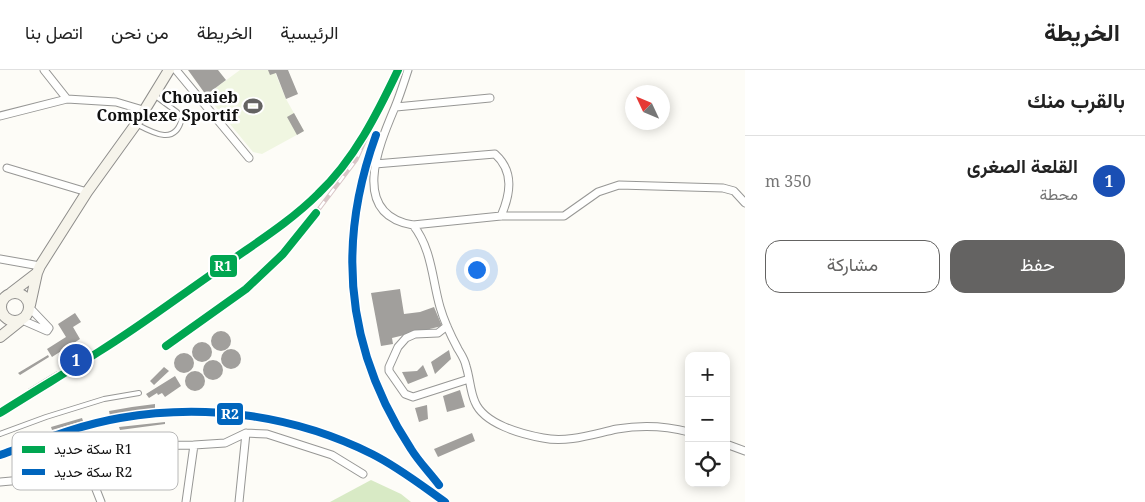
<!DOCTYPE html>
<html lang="ar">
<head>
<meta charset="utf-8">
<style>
	body { margin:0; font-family:"Noto Serif",Vazirmatn,serif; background:#f2f2f2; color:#222; direction:rtl }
	.controls { position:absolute; right:15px; bottom:15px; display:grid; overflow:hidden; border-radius:10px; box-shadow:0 2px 12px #0003 }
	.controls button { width:45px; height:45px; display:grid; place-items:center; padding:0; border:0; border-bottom:1px solid #e0e0e0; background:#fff; color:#222; font:25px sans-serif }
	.compass { position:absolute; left:625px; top:15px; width:45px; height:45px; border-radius:50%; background:#fff; box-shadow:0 2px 12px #0003; rotate:314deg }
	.you { position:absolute; left:476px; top:199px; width:18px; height:18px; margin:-12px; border:4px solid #fff; border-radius:50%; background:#1a73e8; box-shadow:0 0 0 8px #1a73e833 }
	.badge { display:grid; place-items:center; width:32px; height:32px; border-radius:50%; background:#646362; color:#fff; font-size:16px; font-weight:700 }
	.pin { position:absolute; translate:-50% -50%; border:2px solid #fff; box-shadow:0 1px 5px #0006 }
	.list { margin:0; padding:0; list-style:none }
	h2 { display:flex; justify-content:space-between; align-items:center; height:65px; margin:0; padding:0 20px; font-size:21px }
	h2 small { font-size:16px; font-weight:400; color:#767676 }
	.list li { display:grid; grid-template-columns:32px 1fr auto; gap:15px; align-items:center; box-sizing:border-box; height:90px; padding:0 20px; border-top:1px solid #e0e0e0 }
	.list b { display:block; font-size:19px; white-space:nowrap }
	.list p { margin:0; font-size:16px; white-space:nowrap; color:#767676 }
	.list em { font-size:16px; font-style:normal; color:#767676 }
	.actions { display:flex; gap:10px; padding:15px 20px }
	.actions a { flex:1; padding:11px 0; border:1px solid #646362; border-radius:15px; text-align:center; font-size:18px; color:#646362 }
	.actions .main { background:#646362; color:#fff }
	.icon { flex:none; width:28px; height:28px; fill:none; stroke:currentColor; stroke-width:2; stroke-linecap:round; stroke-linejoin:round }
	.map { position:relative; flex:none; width:745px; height:432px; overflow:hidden; direction:ltr }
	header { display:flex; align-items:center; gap:30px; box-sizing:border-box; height:70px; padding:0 25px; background:#fff; border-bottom:1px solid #e0e0e0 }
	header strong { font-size:24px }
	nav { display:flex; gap:28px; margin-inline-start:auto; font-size:18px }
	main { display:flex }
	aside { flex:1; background:#fff }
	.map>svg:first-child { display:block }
</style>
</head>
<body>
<header>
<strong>الخريطة</strong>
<nav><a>الرئيسية</a><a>الخريطة</a><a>من نحن</a><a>اتصل بنا</a></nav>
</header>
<main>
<aside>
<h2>بالقرب منك<small></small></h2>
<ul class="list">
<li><span class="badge" style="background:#1a4fb4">1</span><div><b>القلعة الصغرى</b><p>محطة</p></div><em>350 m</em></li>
</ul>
<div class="actions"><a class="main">حفظ</a><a>مشاركة</a></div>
</aside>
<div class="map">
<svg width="745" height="432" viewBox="0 0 745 432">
	<rect width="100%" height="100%" fill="#fdfcf7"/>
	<!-- forest -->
	<path fill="#d8eac5" d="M371,410L401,424L411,432H330Z"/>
	<!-- pitch -->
	<path fill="#f0f6e1" d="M240,0H274L286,29L304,61L262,84L253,82L206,25Z"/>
	<!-- building -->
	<path fill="#a19f9c" d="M188,0H218L226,10L206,25Z
		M268,0H288L298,24L286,29L276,3L270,5Z
		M294,43L304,61L297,65L287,47Z
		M400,219L404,244L420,242L434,237L442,256L392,268L393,274L381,276L371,223Z
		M75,243L81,252L73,257L80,269L52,287L47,279L66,267L58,254Z
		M211 271a10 10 0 1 1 20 0a10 10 0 1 1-20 0Z
		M192 282a10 10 0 1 1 20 0a10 10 0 1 1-20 0Z
		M221 289a10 10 0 1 1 20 0a10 10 0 1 1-20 0Z
		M449,280L451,289L435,304L431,292Z
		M174 293a10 10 0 1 1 20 0a10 10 0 1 1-20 0Z
		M48,285L49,287L20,305L18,303Z
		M203 300a10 10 0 1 1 20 0a10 10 0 1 1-20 0Z
		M423,295L428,306L408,314L402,302L417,301Z
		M164,297L169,301L154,315L150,311Z
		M57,301L59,303L29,321L28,319Z
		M185 311a10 10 0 1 1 20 0a10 10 0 1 1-20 0Z
		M175,306L181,316L165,327L162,323L158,325L157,323L149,328L146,324Z
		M460,320L465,337L447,342L443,326Z
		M155,334V338L110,346L109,341L132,337Z
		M427,335L428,349L419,352L415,338Z
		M82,348L83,351L52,360L51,357Z
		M165,352V354L120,360L119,357Z
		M472,363L475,371L438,387L434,379Z"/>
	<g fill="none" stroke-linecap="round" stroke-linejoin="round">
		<!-- service casing -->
		<g stroke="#979795" stroke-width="6">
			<path id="service" d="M138,55C155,64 176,75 182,48L177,42L154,25
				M0,364L46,347L104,329L139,323"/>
		</g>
		<!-- minor casing -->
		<g stroke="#979795" stroke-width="9">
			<path id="minor" d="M44,0L67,29
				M176,0L249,88
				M408,0C404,12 400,25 395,37C379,75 349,144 413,155L501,146H564L598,122L619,115L723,118L734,121L745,133
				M396,37L490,28
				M0,46L67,29L116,32L143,40
				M375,94L495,84C515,102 510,125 501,146
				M7,98L87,122
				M413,155C432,179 432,209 440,237C444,251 451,266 458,279C461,284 465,290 466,296C470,308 470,321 475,332C484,354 521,364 543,368C568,373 593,364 617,359C641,355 666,356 689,362
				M0,189L40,196
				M22,250L47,261L49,258L30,238
				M447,256L438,263L415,264L406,268L398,277L389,297V301L405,324L413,327L469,309
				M726,374L745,381
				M194,375L225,373L246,363L267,364L332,385L363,404
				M88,399L101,432
				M0,412L55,407L88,399L141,376L194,375L186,432
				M239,432L246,363"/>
		</g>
		<!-- secondary casing -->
		<g stroke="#8e8d8b" stroke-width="12">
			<path id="secondary" d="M1 237a14 14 0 1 1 28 0a14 14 0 1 1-28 0Z
				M11,223L37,203
				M30,235L37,203L40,196L87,122L136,54L169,0
				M0,267L20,251"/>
		</g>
		<!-- service -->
		<use href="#service" stroke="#fffffe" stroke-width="4"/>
		<!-- minor -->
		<use href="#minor" stroke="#fffffe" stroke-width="7"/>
		<!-- secondary -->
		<use href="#secondary" stroke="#f6f4eb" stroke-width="10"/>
		<!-- rail casing -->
		<g stroke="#d9c6c7" stroke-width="4.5">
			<path id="rail" d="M166,276L246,219L283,184L306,156L356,90L379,39"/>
		</g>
		<!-- rail -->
		<use href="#rail" stroke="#fff" stroke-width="2.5" stroke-dasharray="8" stroke-linecap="butt"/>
		<!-- rail-1 casing -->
		<g stroke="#fff" stroke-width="11">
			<path id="rail-1" d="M166,276L246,219L283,184L316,143
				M0,343C33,322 67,302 100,281C142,255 181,225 222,197C254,174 290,152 318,124C354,90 377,44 398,0"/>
		</g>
		<!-- rail-2 casing -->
		<g stroke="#fff" stroke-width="11">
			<path id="rail-2" d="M376,65C336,175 346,280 411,379C419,392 430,403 439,415
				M0,385C39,371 79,355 120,348C205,333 294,345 372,384C398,397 421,415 445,432"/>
		</g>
		<!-- rail-1 -->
		<use href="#rail-1" stroke="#00a651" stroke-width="8"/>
		<!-- rail-2 -->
		<use href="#rail-2" stroke="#0065bd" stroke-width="8"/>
	</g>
	<!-- icons -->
	<defs>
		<g id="stadium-bare" transform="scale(1.5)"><path d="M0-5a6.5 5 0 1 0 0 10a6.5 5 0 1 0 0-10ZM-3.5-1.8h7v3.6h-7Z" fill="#646362" stroke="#fff" stroke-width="2.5" paint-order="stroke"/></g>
	</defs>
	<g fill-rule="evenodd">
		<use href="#stadium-bare" x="253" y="36"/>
	</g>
	<g text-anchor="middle" stroke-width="5" stroke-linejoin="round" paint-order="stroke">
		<!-- poi labels -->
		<g font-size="16" font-weight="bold" fill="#111" stroke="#fff" text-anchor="end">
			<text x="238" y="33">Chouaieb<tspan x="238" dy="18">Complexe Sportif</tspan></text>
		</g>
	</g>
	<!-- legend -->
	<rect x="12" y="362" width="166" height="58" rx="8" fill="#fff" stroke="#b8b8b8" stroke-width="1"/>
	<rect x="22" y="376" width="23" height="7" fill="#00a651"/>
	<rect x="22" y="399" width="23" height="6" fill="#0065bd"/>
	<g font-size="14" fill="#111">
		<text x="54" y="384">سكة حديد R1</text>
		<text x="54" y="407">سكة حديد R2</text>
	</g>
	<g stroke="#fff" stroke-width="2">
		<rect x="209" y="184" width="29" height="24" rx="5" fill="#00a651"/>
		<rect x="216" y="332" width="28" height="24" rx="5" fill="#0065bd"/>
	</g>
	<g font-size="14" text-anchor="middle" font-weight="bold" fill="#fff">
		<text x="223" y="201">R1</text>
		<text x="230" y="349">R2</text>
	</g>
</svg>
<div class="controls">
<button>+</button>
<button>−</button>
<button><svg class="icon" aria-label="locate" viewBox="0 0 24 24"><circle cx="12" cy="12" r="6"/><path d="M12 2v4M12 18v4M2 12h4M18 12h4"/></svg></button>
</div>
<svg class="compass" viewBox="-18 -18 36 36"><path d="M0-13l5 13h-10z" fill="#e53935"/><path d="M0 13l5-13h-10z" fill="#767676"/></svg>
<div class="you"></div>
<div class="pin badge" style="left:76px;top:290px;background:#1a4fb4">1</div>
</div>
</main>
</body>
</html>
